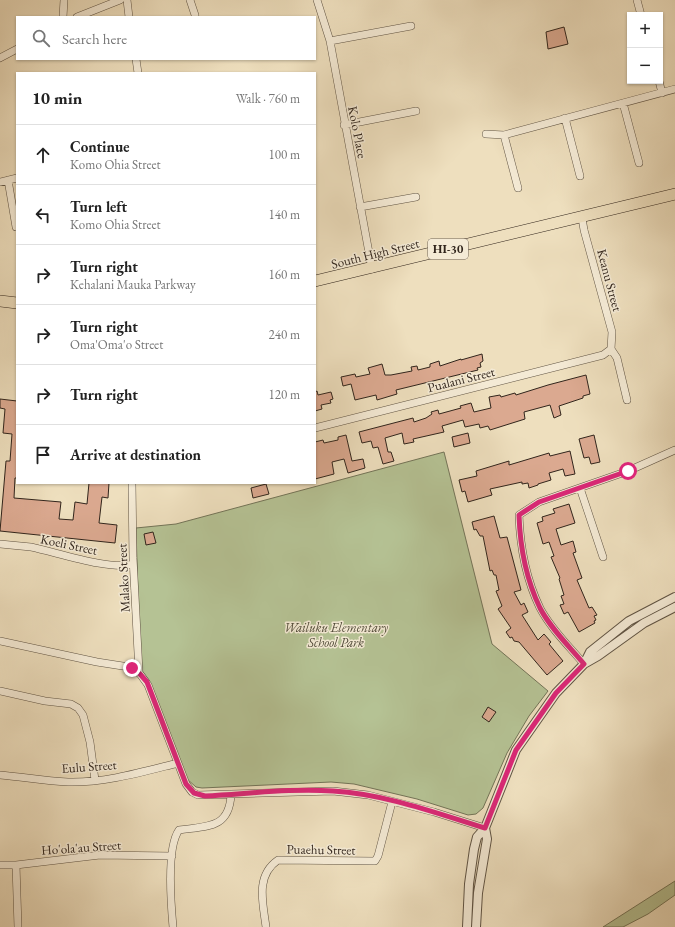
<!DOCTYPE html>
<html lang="en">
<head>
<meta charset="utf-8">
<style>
	body { margin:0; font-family:"EB Garamond",serif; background:#f6f6f6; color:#222 }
	.controls { position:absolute; right:12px; top:12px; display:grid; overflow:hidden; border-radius:0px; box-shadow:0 1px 3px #0004 }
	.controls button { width:36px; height:36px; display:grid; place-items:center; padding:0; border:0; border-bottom:1px solid #e0e0e0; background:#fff; color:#222; font:20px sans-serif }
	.stop { position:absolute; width:12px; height:12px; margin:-9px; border:3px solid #db2777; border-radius:50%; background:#fff }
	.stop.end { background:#db2777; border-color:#fff; box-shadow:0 1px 4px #0008 }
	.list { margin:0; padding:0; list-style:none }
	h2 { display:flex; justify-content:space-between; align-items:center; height:52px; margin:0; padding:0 16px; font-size:17px }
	h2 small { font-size:13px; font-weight:400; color:#767676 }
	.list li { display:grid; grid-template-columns:26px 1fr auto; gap:12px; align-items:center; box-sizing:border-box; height:60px; padding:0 16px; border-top:1px solid #e0e0e0 }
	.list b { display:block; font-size:15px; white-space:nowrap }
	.list p { margin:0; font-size:13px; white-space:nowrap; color:#767676 }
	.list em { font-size:13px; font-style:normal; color:#767676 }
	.icon { flex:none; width:22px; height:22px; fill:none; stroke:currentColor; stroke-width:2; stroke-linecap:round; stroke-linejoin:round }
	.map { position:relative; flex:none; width:675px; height:927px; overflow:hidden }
	.search { position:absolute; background:#fff; box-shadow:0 1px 3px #0004; left:16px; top:16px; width:300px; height:44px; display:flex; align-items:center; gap:10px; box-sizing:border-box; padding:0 14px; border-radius:0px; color:#767676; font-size:15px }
	.panel { position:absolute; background:#fff; box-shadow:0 1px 3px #0004; left:16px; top:72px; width:300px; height:412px; border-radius:0px }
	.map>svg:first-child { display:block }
</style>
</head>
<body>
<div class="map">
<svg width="675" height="927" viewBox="0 0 675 927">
	<rect width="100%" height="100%" fill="#eedfbe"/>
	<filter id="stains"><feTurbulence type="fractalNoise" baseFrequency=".005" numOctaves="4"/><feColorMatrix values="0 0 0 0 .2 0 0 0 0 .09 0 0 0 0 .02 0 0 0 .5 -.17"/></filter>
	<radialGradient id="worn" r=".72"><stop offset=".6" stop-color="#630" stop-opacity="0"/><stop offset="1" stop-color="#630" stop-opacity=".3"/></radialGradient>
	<!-- green -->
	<path fill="#b5c294" stroke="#737458" d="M444,452L492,644L548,691L529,716L507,753L483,808L476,814L468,815L417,799L354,784L331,782L202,788L196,787L187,779L149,680L140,668L136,528L176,524Z
		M675,881V895L648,914L623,927H603Z"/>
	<!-- building -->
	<path fill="#dba990" stroke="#31251c" d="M564,27L568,44L548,49L546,32Z
		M482,354L483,361L480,363L481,367L477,368L478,370L396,390L397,394L377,400L376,395L355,400L351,384L343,386L341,377L355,374L356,377L370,374L368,368L382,364L385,375H391L412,371L411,367L417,366L418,370L430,367V364L439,361L440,366L461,359V360Z
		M586,375L590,394L583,396V398L559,406L561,415L554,418L550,405L524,412L525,419L490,430L488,426L480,428L479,424L465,427L463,420L442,426L444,432L413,439L414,442L404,444L402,433L385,438L388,452H391L394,461L383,464L378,447L373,448L371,441L362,443L359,432L413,418L414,422L426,418L432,414L431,412L438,410L439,414L461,408L460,406L471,403L474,412L491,408L489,397L500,395L501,397L515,393L516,395L548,385Z
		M317,391L318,395L331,392L333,399L330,400L331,403L321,405L322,409L315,411V392Z
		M0,399L17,401V478H15L14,498L61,502L59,519L73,520L75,502L87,504L89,483H109L108,498L102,497L99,523L117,525L115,543L0,531L6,461H10L12,434L3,433L5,409L0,408Z
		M468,433L470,443L454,447L452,437Z
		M346,435L352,461L363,459L365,468L348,473L344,459L332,462L334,474L315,479V442L323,440L324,443L338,440V437Z
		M594,435L600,462L591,464L589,457L584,458L579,439Z
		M570,451L575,474L565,476L563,469L549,473L551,480L538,484V485L529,488L528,483L522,484V482L490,489L492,495L468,502L465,491L462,492L459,480L477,476L476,471L509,461V465L549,453L550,456Z
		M266,484L269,494L253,498L251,488Z
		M569,504L575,523L556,529L561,545L573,541L576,552L573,553L582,578L577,580L589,608L592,607L597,615L594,616L596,620L594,621L595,623L579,632L568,612L564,614L560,605L564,604L561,596L564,595L559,579L560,578L551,557L554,556L549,542L543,544L537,523L543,521L542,517L555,513L553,509Z
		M494,516L500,538L507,537L521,590L514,592L521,605L524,603L528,612L522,615L538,640L544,634L551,642L549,644L563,661L547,675L519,642L514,641L512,637L510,638L506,632L511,628L498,609L502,606L496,591L499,590L496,575H494L492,570L490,571L483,536H480L476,529L474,530L472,522Z
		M153,532L156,543L146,545L144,534Z
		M488,707L496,712L489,722L482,717Z"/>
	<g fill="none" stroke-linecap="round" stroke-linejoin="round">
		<!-- minor casing -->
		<g stroke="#605444" stroke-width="8">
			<path id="minor" d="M127,0L129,17
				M190,0L195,15
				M317,0L330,41L372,269
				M637,0L641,15
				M63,17L64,0
				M77,17L120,0
				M330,41L411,26
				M0,58L17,49
				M136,59L138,73
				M659,81L662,93
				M623,103L639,163
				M565,118L580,176
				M344,125L416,111
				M486,134L504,135L675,89
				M504,135L518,188
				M8,180L16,227
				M0,182L17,178
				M360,207L416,197
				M582,218L584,230L612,332L611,349
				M611,349L617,358L627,400
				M315,428L603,355L611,349
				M132,483L133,558L139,672
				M580,488L603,557
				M0,544C10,545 21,546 31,547C56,552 111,571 133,564
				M0,641L97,662L129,667L140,674L148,685L186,784L192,792L198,795L333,791L368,795L434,812L485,828
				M584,664C569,646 551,629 540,608C526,579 520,546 519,515L539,502L628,471L675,450
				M0,691L45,701L71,704L78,708L83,715L90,742L95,780
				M0,775C23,777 45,781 68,782C105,783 142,772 178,763
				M0,865H16
				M18,927L16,865L100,855L172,856
				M173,927C171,905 166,848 179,830C207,826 229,829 231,795
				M266,927C263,903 255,876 278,860L375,861L378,856L392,802"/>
		</g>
		<!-- tertiary casing -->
		<g stroke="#605444" stroke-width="10">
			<path id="tertiary" d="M584,664L598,656L644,623L675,607
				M467,927L469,884L474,849L477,837L485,828L516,750L556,693L584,664L590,652L629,621L675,597
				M476,927L478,893L487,839L485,828"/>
		</g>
		<!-- primary casing -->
		<g stroke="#31251c" stroke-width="12">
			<path id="primary" d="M315,281L675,194
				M0,301L17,303"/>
		</g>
		<!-- minor -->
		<use href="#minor" stroke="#f4ead5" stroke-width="7"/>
		<!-- tertiary -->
		<use href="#tertiary" stroke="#f4ead5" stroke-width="8"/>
		<!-- primary -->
		<use href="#primary" stroke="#eedfbe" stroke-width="11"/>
	</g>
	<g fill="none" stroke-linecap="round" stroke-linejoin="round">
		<!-- route -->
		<path stroke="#db2777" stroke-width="5" d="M132,668L140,674L147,682L186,784L194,793L205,796C247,794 291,788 333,791C385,794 436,813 485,828L516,750L556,693L584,664C569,646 551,629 540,608C526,579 520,546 519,515L539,502L628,471"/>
	</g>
	<g text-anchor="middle" stroke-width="3" stroke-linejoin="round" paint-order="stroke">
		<!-- shield labels -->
		<rect fill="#f4ead5" stroke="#6c6054" stroke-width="1" x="428" y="239" width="40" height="20" rx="3"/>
		<g font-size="12" font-weight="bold" fill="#31251c">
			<text x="448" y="253">HI-30</text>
		</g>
		<!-- street labels -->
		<g font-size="13" fill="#31251c" stroke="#f4ead5">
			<text transform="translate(358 132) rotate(79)" y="5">Kolo Place</text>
			<text transform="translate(375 253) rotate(-14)" y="5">South High Street</text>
			<text transform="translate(610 280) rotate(75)" y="5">Keanu Street</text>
			<text transform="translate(461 379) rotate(-14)" y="5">Pualani Street</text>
			<text transform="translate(69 544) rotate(12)" y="5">Koeli Street</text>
			<text transform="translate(123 578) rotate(-93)" y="5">Malako Street</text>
			<text transform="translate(89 766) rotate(-4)" y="5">Eulu Street</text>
			<text transform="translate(81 847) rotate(-4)" y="5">Ho'ola'au Street</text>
			<text transform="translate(321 849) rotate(1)" y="5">Puaehu Street</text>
		</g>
		<!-- park labels -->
		<g font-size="13" font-style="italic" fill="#524c3a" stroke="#f4ead5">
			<text x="336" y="632">Wailuku Elementary<tspan x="336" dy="15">School Park</tspan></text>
		</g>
	</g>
	<rect width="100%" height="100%" filter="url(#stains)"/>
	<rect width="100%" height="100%" fill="url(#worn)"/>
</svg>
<div class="controls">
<button>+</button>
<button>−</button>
</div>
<div class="stop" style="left:628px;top:471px"></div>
<div class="stop end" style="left:132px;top:668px"></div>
<div class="search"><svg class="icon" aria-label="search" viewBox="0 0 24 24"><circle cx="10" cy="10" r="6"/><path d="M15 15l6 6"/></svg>Search here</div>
<section class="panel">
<h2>10 min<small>Walk · 760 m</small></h2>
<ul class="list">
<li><svg class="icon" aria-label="ahead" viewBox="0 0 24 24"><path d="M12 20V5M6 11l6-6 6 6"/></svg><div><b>Continue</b><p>Komo Ohia Street</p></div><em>100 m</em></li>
<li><svg class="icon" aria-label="left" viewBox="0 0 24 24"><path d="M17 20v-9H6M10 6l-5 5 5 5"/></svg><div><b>Turn left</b><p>Komo Ohia Street</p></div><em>140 m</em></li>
<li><svg class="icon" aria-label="right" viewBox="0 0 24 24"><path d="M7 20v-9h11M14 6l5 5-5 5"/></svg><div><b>Turn right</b><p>Kehalani Mauka Parkway</p></div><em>160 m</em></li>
<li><svg class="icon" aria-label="right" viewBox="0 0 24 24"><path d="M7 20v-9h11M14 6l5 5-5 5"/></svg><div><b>Turn right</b><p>Oma'Oma'o Street</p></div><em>240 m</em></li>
<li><svg class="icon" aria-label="right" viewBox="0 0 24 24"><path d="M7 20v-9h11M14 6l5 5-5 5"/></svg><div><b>Turn right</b></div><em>120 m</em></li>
<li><svg class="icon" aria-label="arrive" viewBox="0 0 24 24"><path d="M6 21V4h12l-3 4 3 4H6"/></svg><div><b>Arrive at destination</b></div></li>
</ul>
</section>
</div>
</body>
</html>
